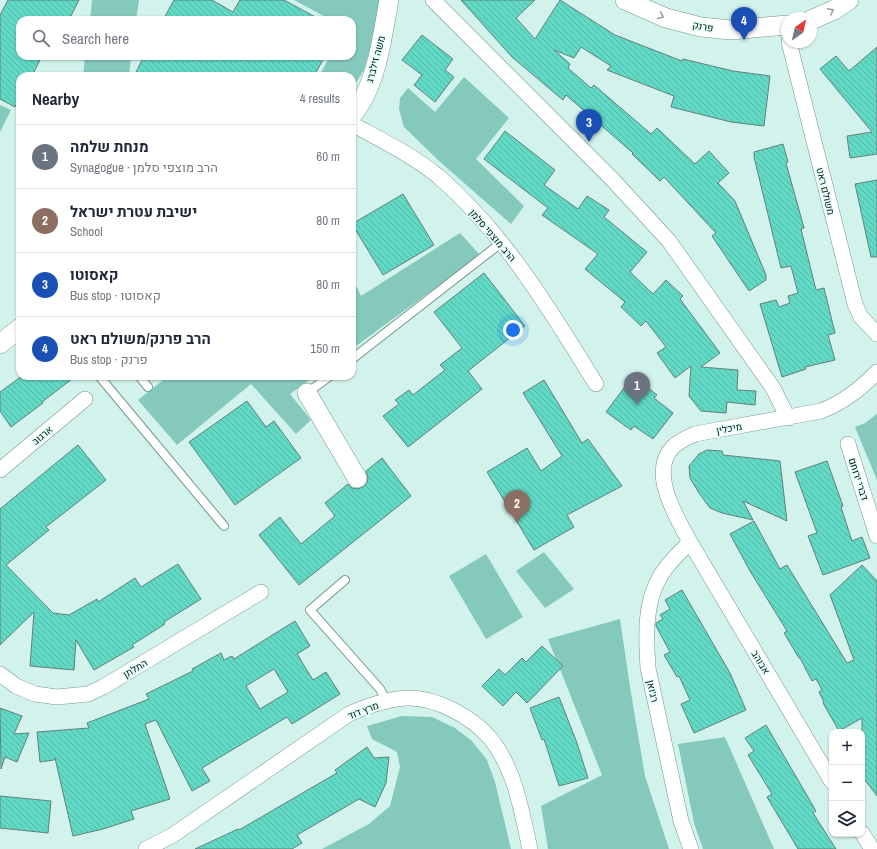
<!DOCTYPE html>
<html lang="en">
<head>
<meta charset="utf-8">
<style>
	body { margin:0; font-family:"Archivo Narrow",Heebo,sans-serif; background:#f6f6f7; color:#1f2937 }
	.controls { position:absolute; right:12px; bottom:12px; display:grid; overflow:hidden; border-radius:8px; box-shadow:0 1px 3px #0004 }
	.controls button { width:36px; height:36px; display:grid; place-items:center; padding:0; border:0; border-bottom:1px solid #e0e1e3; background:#fff; color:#1f2937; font:20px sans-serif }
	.compass { position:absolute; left:781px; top:12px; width:36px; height:36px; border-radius:50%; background:#fff; box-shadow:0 1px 3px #0004; rotate:34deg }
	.you { position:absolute; left:513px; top:330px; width:14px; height:14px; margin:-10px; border:3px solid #fff; border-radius:50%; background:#1a73e8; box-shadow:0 0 0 6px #1a73e833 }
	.badge { display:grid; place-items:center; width:26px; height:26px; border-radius:50%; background:#1a73e8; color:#fff; font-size:13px; font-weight:700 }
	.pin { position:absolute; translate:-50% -33px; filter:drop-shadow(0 1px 2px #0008) }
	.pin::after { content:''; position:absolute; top:21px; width:14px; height:12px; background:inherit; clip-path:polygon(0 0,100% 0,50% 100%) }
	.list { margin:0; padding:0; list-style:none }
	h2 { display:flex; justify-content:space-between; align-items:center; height:52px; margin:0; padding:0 16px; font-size:17px }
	h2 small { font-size:13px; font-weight:400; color:#747a83 }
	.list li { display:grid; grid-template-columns:26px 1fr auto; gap:12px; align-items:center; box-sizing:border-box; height:64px; padding:0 16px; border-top:1px solid #e0e1e3 }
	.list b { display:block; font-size:15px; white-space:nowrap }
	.list p { margin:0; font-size:13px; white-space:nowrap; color:#747a83 }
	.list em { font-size:13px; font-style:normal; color:#747a83 }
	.icon { flex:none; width:22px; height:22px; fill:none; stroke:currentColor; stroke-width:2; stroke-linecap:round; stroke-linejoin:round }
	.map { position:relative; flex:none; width:877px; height:849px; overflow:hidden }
	.search { position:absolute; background:#fff; box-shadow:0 1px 3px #0004; left:16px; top:16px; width:340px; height:44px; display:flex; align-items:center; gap:10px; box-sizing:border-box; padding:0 14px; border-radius:12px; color:#747a83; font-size:15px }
	.panel { position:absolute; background:#fff; box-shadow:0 1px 3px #0004; left:16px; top:72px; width:340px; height:308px; border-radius:12px }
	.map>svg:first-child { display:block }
</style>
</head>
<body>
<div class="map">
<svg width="877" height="849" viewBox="0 0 877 849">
	<defs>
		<pattern id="building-back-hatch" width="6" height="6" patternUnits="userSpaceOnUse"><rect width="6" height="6" fill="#61d9c4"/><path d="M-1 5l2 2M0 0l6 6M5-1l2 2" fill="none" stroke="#53b9a8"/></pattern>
	</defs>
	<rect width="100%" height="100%" fill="#d2f3ec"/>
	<!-- green -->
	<path fill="#84c9bb" d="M92,0H139L136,20H90Z
		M294,0H380L371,45L364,70L352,89V76H319L330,56H352V20H331Z
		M85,56H131L129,76H83Z
		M464,77L509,118L476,159L524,206L511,224L439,161L404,127L399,109L400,98L408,88L435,112Z
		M0,105L11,110L0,132Z
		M460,233L480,255L352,349V277L361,296Z
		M166,376H315L290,394L311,420L296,434L251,384L177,445L138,400L167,377Z
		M877,414V480L855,427L865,423Z
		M544,552L574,589L545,608L516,571Z
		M486,554L523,617L486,639L449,576Z
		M620,619L630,687L645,776L669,849H548L541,806L602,775L548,639Z
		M402,716L432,717L455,728L472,741L487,760L495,782L511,849H322L369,824L390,806L400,767L397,752L372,739L367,726Z
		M725,737L774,849H703L694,823L678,744Z"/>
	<!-- building -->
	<path fill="url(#building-back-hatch)" stroke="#62807a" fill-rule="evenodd" d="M8,0H79L69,20H20V56H42L32,76H20V98L15,107L0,99V15Z
		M174,0H212L233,12L240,0H284L321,20H163Z
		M461,0H535L516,18L535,39L560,0L615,35L682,61L683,59L733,71L770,76L764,126L731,122L671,107L674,96L607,70L611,66L581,47L574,58L554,50L570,64L568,68L591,88L594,85L651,134L657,128L695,164L709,151L729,173L718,183L735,201L766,275V280L749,291L712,236L716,233L664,177L660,181L632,154L633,153L566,95L563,100L512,57Z
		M422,35L453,59L445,70L454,77L435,102L414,85L422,75L402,60Z
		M877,47V154L850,158L847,136L872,132L820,69L836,56L849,71Z
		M144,56H325L314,76H143L136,72Z
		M505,131L555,170L544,185L578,209L587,196L609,210L604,217L647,252L630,272L653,294L666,280L683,296L680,299L720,353L701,367L738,370L737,390L756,391L755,405L727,402L726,413L701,411L689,396L691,366L675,378L657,353L666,347L646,321L641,326L621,307L625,302L585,269L598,254L542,215L548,208L484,159Z
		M783,144L788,162L786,163L804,228L801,229L816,290L824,288L835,333L828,335L835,360L805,367L806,369L782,377L760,304L776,300L779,307L790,303L788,296L798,293L791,266L781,268L754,157V152Z
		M877,180V257H871L855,184Z
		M403,194L434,245L383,275L352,224Z
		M484,273L525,326L468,371L482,389L408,447L383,416L399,404L395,400L409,390L413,395L445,370L440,365L462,348L434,312Z
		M22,376H76L42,402L43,403L11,427L0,411V392Z
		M633,376L657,395L654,398L673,413L653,439L634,426L631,430L606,412Z
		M544,380L582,443L588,439L622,486L567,515L574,527L534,550L487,472L527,448L541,471L562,456L523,393Z
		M247,401L266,427L274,421L301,458L235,505L189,442Z
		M78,445L106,480L46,527L49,530L6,565L53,613L69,615L97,599L98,602L135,578L141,587L178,564L201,599L164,622L165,624L132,645L134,647L94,670L76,640L74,670L30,666L34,612L0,645V509Z
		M707,450L722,451L723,455L780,461L787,521L743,501L753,520L722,513L710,508L699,493L690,478L689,466L699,454Z
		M382,458L411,496L299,585L259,535L280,517L301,544L335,516L325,503L348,484L352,488L357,489L363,487L367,483L368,478L366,471Z
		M827,461L843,506L841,507L852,541L862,537L870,558L823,575L808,536L817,533L795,472Z
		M754,521L780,569L787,565L847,663L854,660L830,595L862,565L877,581V796L862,776V718L839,731L823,703L824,702L819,692L822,690L816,679L812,681L800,658H799L784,633L787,631L750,571L730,534Z
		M682,590L730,673L746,710L694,733L681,704L690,700L679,676L677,677L664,655L670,652L656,626V623L663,619L660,615L670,609L665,600Z
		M295,621L310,646L297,654L313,680L326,672L340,694L292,724L287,717L202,768L210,781L192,791L156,720L145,724L170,799L131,811L134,819L103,829L73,836L55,758L54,760L40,762L37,732L89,728L87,723L149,699L146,694L193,671L192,669L221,653L224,660L232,656L234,659ZM274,669L288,692L260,709L246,686Z
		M542,646L563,666L527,703L516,692L503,706L482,686L499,669L505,675L522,658L526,662Z
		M559,697L577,743L588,778L559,786L544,739L542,740L530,708Z
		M0,708L22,716L14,734L29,733L17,762L5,757L1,769Z
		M766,725L816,811L813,813L836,849H798L767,797L772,794L748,755L754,751L745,738Z
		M367,747L374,758L389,757L386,783L375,807L359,799L297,835L302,843L292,849H195L238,829L239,830L337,773L335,770Z
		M0,796L51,801L48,833L0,828Z"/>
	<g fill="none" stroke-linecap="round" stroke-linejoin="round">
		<!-- service casing -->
		<g stroke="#76958e" stroke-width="10">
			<path id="service" d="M352,359L501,243
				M99,376L224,526
				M139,376L148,387
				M307,393L330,376
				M345,580L310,610L380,689L387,702"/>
		</g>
		<!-- minor casing -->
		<g stroke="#76958e" stroke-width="16">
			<path id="minor" d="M433,0L612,179L669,241L773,388L788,418
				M789,42L855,304L861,317L877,334
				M352,124C381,140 412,155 438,176C505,234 550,310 596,384
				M848,444L877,536
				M0,470L85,399
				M690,542C680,552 669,562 661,575C644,602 646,637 648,668L681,821L691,849
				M0,674L16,686L35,694L57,697L88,694L103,687L261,592
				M832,782L690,542C677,518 648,472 673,447C679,441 687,438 695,434L821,411C844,402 860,389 877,372
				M862,833L872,849
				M146,849L173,835L349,714C367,706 387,699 407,698C436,697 472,717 490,738C499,749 507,765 512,778C520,799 525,827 530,849"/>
		</g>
		<!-- tertiary casing -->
		<g stroke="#76958e" stroke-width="20">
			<path id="tertiary" d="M625,0L666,18L701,27L731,30L787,25
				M811,20L834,10L849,0
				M352,115C377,86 382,37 389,0
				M0,344L20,328
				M307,393L357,478"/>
		</g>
		<!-- service -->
		<use href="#service" stroke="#fff" stroke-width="8"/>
		<!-- minor -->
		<use href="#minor" stroke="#fff" stroke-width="15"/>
		<!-- tertiary -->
		<use href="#tertiary" stroke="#fff" stroke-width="19"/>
	</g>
	<!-- one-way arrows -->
	<defs><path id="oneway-chevron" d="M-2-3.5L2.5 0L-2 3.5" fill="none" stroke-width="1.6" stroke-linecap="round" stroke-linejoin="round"/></defs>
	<g stroke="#9da1a1">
		<use href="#oneway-chevron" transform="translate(831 11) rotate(-27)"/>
		<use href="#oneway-chevron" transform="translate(661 16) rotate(23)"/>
	</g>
	<g text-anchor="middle" stroke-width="3.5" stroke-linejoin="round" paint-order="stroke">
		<!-- street labels -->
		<g font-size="10" fill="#091513" stroke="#e4fff9">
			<text transform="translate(703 26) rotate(10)" y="4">פרנק</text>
			<text transform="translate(375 59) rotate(-75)" y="4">משה זילברג</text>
			<text transform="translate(826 191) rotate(76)" y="4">משולם ראט</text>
			<text transform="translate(493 235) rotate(49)" y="4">הרב מוצפי סלמן</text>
			<text transform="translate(729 428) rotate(-10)" y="4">מיכלין</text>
			<text transform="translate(42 435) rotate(-40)" y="4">ארגוב</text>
			<text transform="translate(859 479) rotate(72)" y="4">דברי ירוחם</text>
			<text transform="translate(761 662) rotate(59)" y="4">אבוהב</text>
			<text transform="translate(135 668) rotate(-31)" y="4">התלתן</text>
			<text transform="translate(653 691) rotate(78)" y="4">רג'ואן</text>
			<text transform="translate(363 710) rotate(-21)" y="4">מרץ דוד</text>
		</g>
	</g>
</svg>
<div class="controls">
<button>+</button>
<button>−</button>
<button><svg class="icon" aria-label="layers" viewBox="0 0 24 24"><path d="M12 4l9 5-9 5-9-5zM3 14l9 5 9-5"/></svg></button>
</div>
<svg class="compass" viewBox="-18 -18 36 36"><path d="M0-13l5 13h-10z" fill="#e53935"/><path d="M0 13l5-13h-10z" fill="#747a83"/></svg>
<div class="you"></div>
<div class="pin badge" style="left:637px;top:405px;background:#6b7280">1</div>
<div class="pin badge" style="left:517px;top:523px;background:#8d6e63">2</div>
<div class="pin badge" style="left:589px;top:142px;background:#1a4fb4">3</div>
<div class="pin badge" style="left:744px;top:40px;background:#1a4fb4">4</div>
<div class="search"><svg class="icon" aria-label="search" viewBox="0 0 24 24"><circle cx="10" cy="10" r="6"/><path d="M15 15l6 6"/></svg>Search here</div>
<section class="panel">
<h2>Nearby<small>4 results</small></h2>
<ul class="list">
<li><span class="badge" style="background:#6b7280">1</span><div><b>מנחת שלמה</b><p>Synagogue · הרב מוצפי סלמן</p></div><em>60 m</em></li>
<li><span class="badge" style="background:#8d6e63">2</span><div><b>ישיבת עטרת ישראל</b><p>School</p></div><em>80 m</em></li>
<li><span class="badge" style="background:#1a4fb4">3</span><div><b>קאסוטו</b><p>Bus stop · קאסוטו</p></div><em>80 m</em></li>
<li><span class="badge" style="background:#1a4fb4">4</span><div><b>הרב פרנק/משולם ראט</b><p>Bus stop · פרנק</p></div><em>150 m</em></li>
</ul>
</section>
</div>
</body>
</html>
